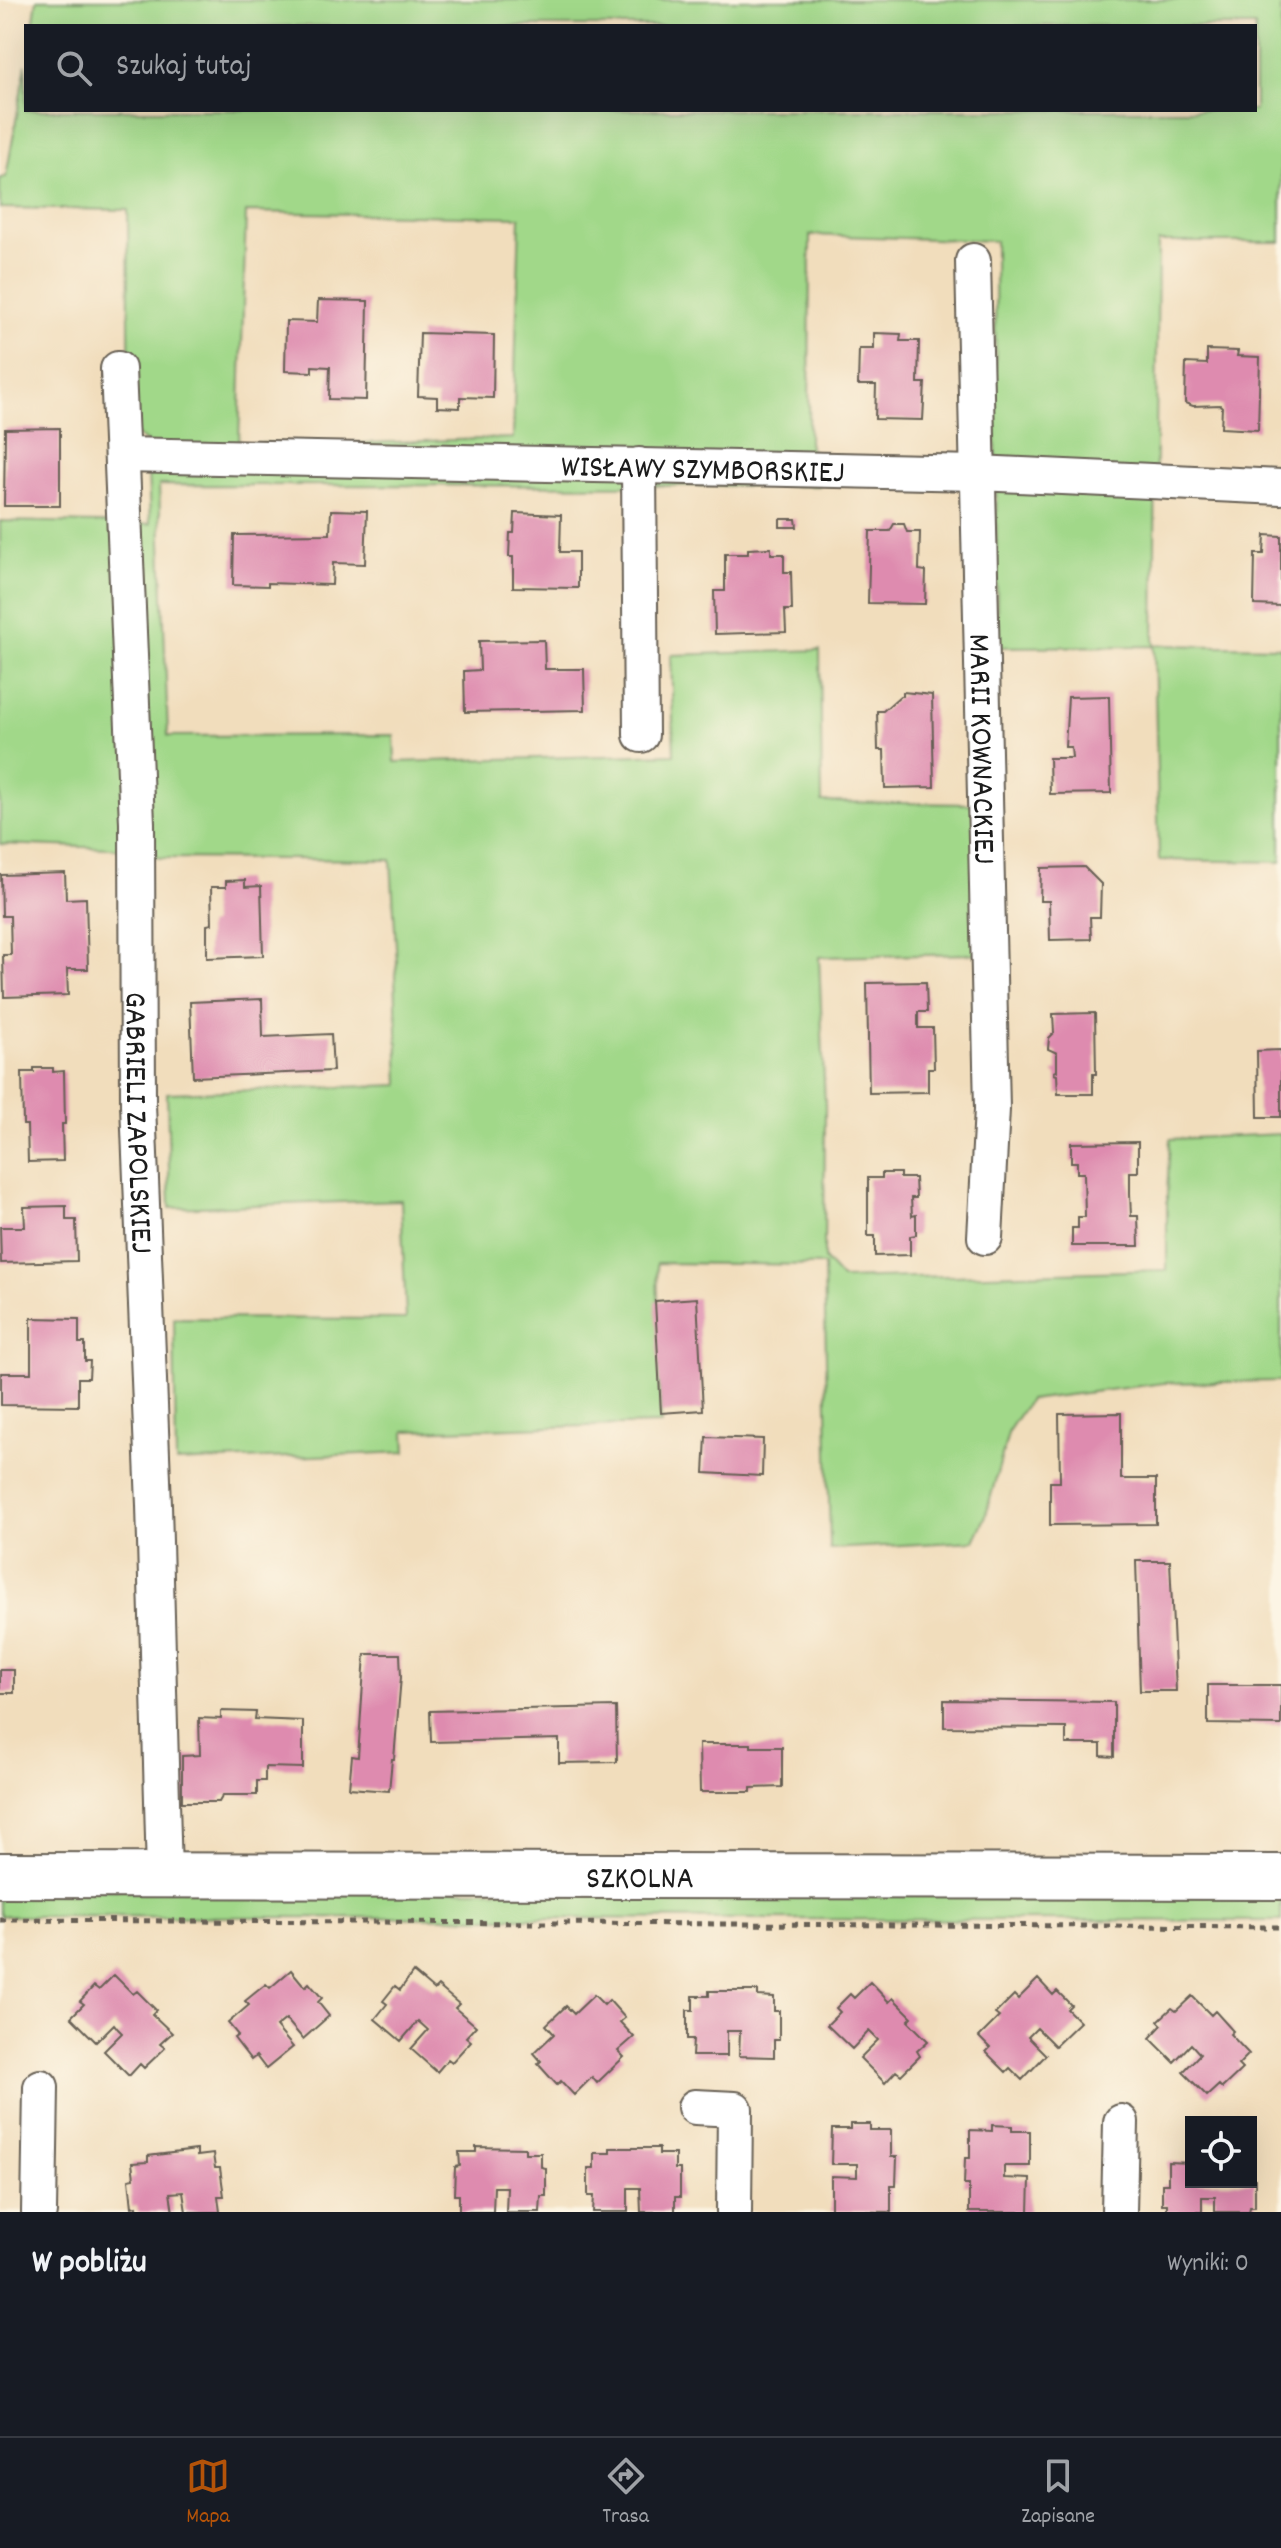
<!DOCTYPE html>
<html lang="pl">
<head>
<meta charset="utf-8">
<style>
	body { margin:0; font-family:Dekko,sans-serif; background:#20242c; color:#f1f3f6 }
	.controls { position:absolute; right:24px; bottom:24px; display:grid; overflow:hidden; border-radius:0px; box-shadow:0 8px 32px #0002 }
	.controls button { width:72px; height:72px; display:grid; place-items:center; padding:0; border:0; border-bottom:2px solid #363941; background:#171b24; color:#f1f3f6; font:40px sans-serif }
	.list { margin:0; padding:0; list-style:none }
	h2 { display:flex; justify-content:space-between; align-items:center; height:104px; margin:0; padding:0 32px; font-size:34px }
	h2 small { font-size:26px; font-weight:400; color:#9ea1a6 }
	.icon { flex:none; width:44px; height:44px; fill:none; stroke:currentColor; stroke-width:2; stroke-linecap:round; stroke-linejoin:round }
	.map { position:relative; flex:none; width:1281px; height:2212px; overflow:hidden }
	.search { position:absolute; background:#171b24; box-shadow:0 8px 32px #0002; left:24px; right:24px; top:24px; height:88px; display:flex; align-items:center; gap:20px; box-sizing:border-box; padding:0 28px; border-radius:0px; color:#9ea1a6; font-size:30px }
	.sheet { height:224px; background:#171b24 }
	nav { display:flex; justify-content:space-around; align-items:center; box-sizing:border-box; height:112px; border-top:2px solid #363941; background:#171b24; font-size:22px; color:#9ea1a6 }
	nav a { display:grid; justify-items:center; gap:4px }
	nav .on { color:#b45309 }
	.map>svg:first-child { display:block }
</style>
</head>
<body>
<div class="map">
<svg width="1281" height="2212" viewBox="0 0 1281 2212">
	<rect width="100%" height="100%" fill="#fcf5e5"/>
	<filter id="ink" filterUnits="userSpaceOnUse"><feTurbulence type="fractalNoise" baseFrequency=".0125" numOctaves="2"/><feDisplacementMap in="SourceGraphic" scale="16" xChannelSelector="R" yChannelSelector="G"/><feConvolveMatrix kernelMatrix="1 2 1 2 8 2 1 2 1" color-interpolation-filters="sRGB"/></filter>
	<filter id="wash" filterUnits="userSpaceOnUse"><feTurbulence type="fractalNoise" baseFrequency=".006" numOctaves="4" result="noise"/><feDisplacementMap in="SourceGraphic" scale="32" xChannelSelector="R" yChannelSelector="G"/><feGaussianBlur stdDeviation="1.8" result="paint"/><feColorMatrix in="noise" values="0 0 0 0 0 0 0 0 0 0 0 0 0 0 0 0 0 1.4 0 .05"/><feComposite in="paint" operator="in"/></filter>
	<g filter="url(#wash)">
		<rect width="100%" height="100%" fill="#f1ddbc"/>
		<!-- green -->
		<path fill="#a1d889" stroke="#5e7a52" stroke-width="2" fill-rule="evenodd" d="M37,0H1281V242H1158L1154,645L1281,647V862L1159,860L1154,646L997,647L995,241L810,235L809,442L818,486L159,485L168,736L394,735L395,762L674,754L671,655L820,650L822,802L977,804L978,954L819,957L825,1106L824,1259L842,1279L1167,1270V1193L1170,1139L1281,1134V1381L1164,1383L1029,1400L1009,1430L985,1518L974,1541L830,1549L824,1265L657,1263L661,1424L405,1431L406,1452L176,1462L174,1318L406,1319L401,1200L170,1208L167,1093L399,1085L395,975L397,964L391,860L161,858L111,848L0,844V521L150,524L147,442L130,430L128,210L0,208V178L6,177L26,64V110H1255V26H33ZM246,212L520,217L513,438L335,444L239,443Z
			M0,1888L1281,1893V1921L0,1916Z"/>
		<g id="blocks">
			<!-- building -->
			<path fill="#de8baf" d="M318,300L368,301L366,400L329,399L330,367L312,366V372L285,371L286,321L317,322Z
				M420,333L494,335L493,398L460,397V408L437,407V397L418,396Z
				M874,333L901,334L900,341H919L918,383H925L923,420L875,419L876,385H858L859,349H874Z
				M1207,350L1238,351L1237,356L1260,357L1258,430L1221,428L1222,407L1220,405L1193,406L1185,403L1186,363L1207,364Z
				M60,428V506H4L5,429Z
				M331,510L367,511L365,564L333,563L332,585L268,583V586L233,585L234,535L330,534Z
				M515,513L561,515L560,552H578V588L513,587V557H509L510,533H514Z
				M780,519H796L797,527H780Z
				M894,524H904L907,532H920L919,570L926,571L925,604L868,603L870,531H890Z
				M1265,535L1281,536V606L1254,605L1255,554H1264Z
				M771,548V554H784V572H791L792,610H785L786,632L715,634L714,591H725V554H748V549Z
				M544,640L545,669H584L585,710L465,712L464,671L480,670L479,641Z
				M903,692L932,695L934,787L885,788L884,750H878L877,711H883L900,696H903Z
				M1109,696L1111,793L1050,794L1049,758H1072L1071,747H1065L1068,697Z
				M1084,867L1101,884L1100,917H1090L1091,939L1050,940L1049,901H1040L1041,868Z
				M65,873L66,899L86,898L88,969H67L68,995L4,997L3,955H11L10,916H2L1,875Z
				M245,880V887L261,886L263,956L207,958V925L212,924L211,887H226V881Z
				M926,982L927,1012H918V1028H933L934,1068H928V1092L869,1093L867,983Z
				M262,999L263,1037L331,1034L333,1071L193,1077L190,1002Z
				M1095,1013L1096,1074H1093V1094H1058L1057,1075L1054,1074V1072L1057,1071V1053L1048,1049L1049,1038L1054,1033L1053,1014Z
				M1281,1050V1117H1258L1257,1051Z
				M34,1068H53V1072L64,1071L65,1124H62L63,1161L28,1162L27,1125H23L22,1072H34Z
				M1138,1142V1172H1130V1194L1131,1216H1138L1139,1246H1072V1228H1078V1217H1085L1084,1173H1077V1162H1071V1143Z
				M882,1173H900V1178H915L916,1198H911L912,1216L916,1215V1235L910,1236V1255L875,1256V1236H868V1178H882Z
				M66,1206V1220H76L77,1261L1,1263L0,1227H25L24,1207Z
				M697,1298L703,1410L661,1413L655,1301Z
				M31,1318L79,1319V1343H85V1361H90L89,1378H78V1406L1,1405V1373H31Z
				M1121,1413V1479H1156V1524L1050,1525V1482H1060L1059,1414Z
				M706,1437L763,1439L762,1476L704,1473Z
				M1136,1561H1170L1176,1691H1140Z
				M365,1654H400L401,1677L394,1759H392L389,1791L349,1788L352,1756L358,1757Z
				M0,1670H14V1693H0Z
				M1208,1685H1281V1725L1208,1724Z
				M944,1700L1114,1702V1757L1101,1756V1744H1066V1728L944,1727Z
				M616,1707L617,1762L559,1763V1739L431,1742L430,1711Z
				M221,1711L256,1712L255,1719L303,1721V1768L265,1767V1781H257V1795H223L219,1802H182V1756L200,1755L199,1718L221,1719Z
				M699,1744H751V1747H782V1787L751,1788V1792H700Z
				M291,1970L305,1987L309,1983L322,1998L318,2002L329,2016L303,2039L286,2019L276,2027L293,2047L266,2069L256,2056L251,2060L234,2038L238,2035L228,2023L249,2005L245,2001L266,1984L270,1988Z
				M413,1972L434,1990L438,1986L459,2004L455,2008L476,2026L466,2037L471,2041L452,2062L448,2059L437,2072L411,2049L428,2030L418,2021L401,2041L375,2019L387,2004L383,2001L395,1986L400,1990Z
				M114,1975L133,1994L137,1991L156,2010L152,2014L172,2033L160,2044L165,2048L144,2068L140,2064L129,2076L104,2051L122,2033L118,2029L114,2024L96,2042L71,2017L84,2004L80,2001L94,1986L99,1990Z
				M1038,1979L1053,1995L1057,1991L1071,2005L1067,2009L1080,2022L1055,2046L1037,2028L1028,2037L1046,2055L1022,2080L1010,2068L1006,2072L986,2052L990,2048L979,2037L999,2017L995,2014L1014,1995L1018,1999Z
				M870,1982L889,2002L893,1998L912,2017L908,2021L928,2041L917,2051L920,2056L901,2075L896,2071L885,2083L860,2058L878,2040L869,2031L852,2049L827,2025L840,2012L836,2008L850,1994L854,1998Z
				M709,1991H758V1996L774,1997V2011H779V2040H774V2057L739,2056L740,2031H727V2056H692L693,2039H687V2010H693V1996H709Z
				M594,1995L604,2005L609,2000L625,2018L620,2022L634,2037L618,2051L624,2057L597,2083L592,2077L574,2095L561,2081L557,2085L538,2064L541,2061L534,2053L554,2034L546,2025L566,2006L574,2014Z
				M1192,1996L1211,2015L1215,2011L1233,2031L1230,2034L1249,2054L1238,2065L1242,2069L1222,2088L1219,2085L1207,2096L1183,2072L1200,2054L1191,2044L1174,2062L1150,2038L1162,2025L1158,2021L1172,2008L1176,2011Z
				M850,2124H870V2130H891V2157H897L896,2185H891V2212L831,2211V2176L857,2177V2164H831L832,2129H850Z
				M992,2125L1012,2126V2131H1030V2166H1004V2178L1030,2179L1029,2212H969V2185H964L965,2158H970V2130L992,2131Z
				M476,2147L525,2148V2153H541V2167L546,2168V2196H541L540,2212H506L507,2187H494L493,2212H459V2195H454L455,2167L460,2166L459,2152H476Z
				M610,2148H659V2154H675V2169H680V2197H675V2212H641L640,2188H628V2212H593L594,2196H588V2168H594V2153H610Z
				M197,2150V2156L213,2154L215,2168H220L224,2196H218L220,2212H186L183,2192L170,2193L173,2212H138L137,2206L132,2207L129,2179L134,2178L132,2163L148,2162V2156Z
				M1168,2162L1191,2163V2182H1251V2179H1255V2207H1250L1249,2212H1215V2197H1202V2212H1167V2204H1162V2184H1168Z"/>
		</g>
	</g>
	<g filter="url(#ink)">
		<use href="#blocks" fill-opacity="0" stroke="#676054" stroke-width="2"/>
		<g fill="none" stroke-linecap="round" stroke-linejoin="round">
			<!-- street casing -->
			<g stroke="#676054" stroke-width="38">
				<g id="street">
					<path id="s1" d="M973,261L992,1109L985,1237"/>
					<path id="s2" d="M118,369L137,823L138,1104L154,1505L164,1875"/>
					<path id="s3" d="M123,455L977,473L1281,487"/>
					<path d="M639,465L641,735"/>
					<path d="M695,2107L735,2109L734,2212"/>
					<path d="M39,2212L41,2087"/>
					<path d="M1119,2212L1121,2122"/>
				</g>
			</g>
			<!-- secondary casing -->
			<g stroke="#676054" stroke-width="48">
				<g id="secondary">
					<path id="s4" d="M0,1875L1281,1877"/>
				</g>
			</g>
			<!-- path -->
			<path stroke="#676054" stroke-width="5" stroke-dasharray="6 6" stroke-linecap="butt" d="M0,1920L1281,1927"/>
			<!-- street -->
			<use href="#street" stroke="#fff" stroke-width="34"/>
			<!-- secondary -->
			<use href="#secondary" stroke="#fff" stroke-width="44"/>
		</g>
	</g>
	<g text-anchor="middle" stroke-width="6" stroke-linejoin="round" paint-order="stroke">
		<!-- street labels -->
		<g font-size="32" fill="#1c1c1c" stroke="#fcf5e5">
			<text dy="11" stroke="none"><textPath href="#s3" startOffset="580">WISŁAWY SZYMBORSKIEJ</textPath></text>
			<text dy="11" stroke="none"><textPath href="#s1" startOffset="488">MARII KOWNACKIEJ</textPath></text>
			<text dy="11" stroke="none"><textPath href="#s2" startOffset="754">GABRIELI ZAPOLSKIEJ</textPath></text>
			<text dy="11" stroke="none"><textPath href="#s4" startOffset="640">SZKOLNA</textPath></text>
		</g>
	</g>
</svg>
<div class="controls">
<button><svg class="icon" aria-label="locate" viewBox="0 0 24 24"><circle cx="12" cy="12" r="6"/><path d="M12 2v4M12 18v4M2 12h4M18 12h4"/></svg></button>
</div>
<div class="search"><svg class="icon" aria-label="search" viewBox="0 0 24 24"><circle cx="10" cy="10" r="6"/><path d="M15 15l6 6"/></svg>Szukaj tutaj</div>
</div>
<section class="sheet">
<h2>W pobliżu<small>Wyniki: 0</small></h2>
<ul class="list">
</ul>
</section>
<nav>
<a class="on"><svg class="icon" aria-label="map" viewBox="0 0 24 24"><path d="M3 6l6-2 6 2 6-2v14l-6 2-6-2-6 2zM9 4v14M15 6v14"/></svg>Mapa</a>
<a><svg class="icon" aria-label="directions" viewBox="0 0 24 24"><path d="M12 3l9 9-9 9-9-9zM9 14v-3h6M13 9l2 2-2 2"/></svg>Trasa</a>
<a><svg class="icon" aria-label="saved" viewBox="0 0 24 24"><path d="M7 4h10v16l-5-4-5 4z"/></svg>Zapisane</a>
</nav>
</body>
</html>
